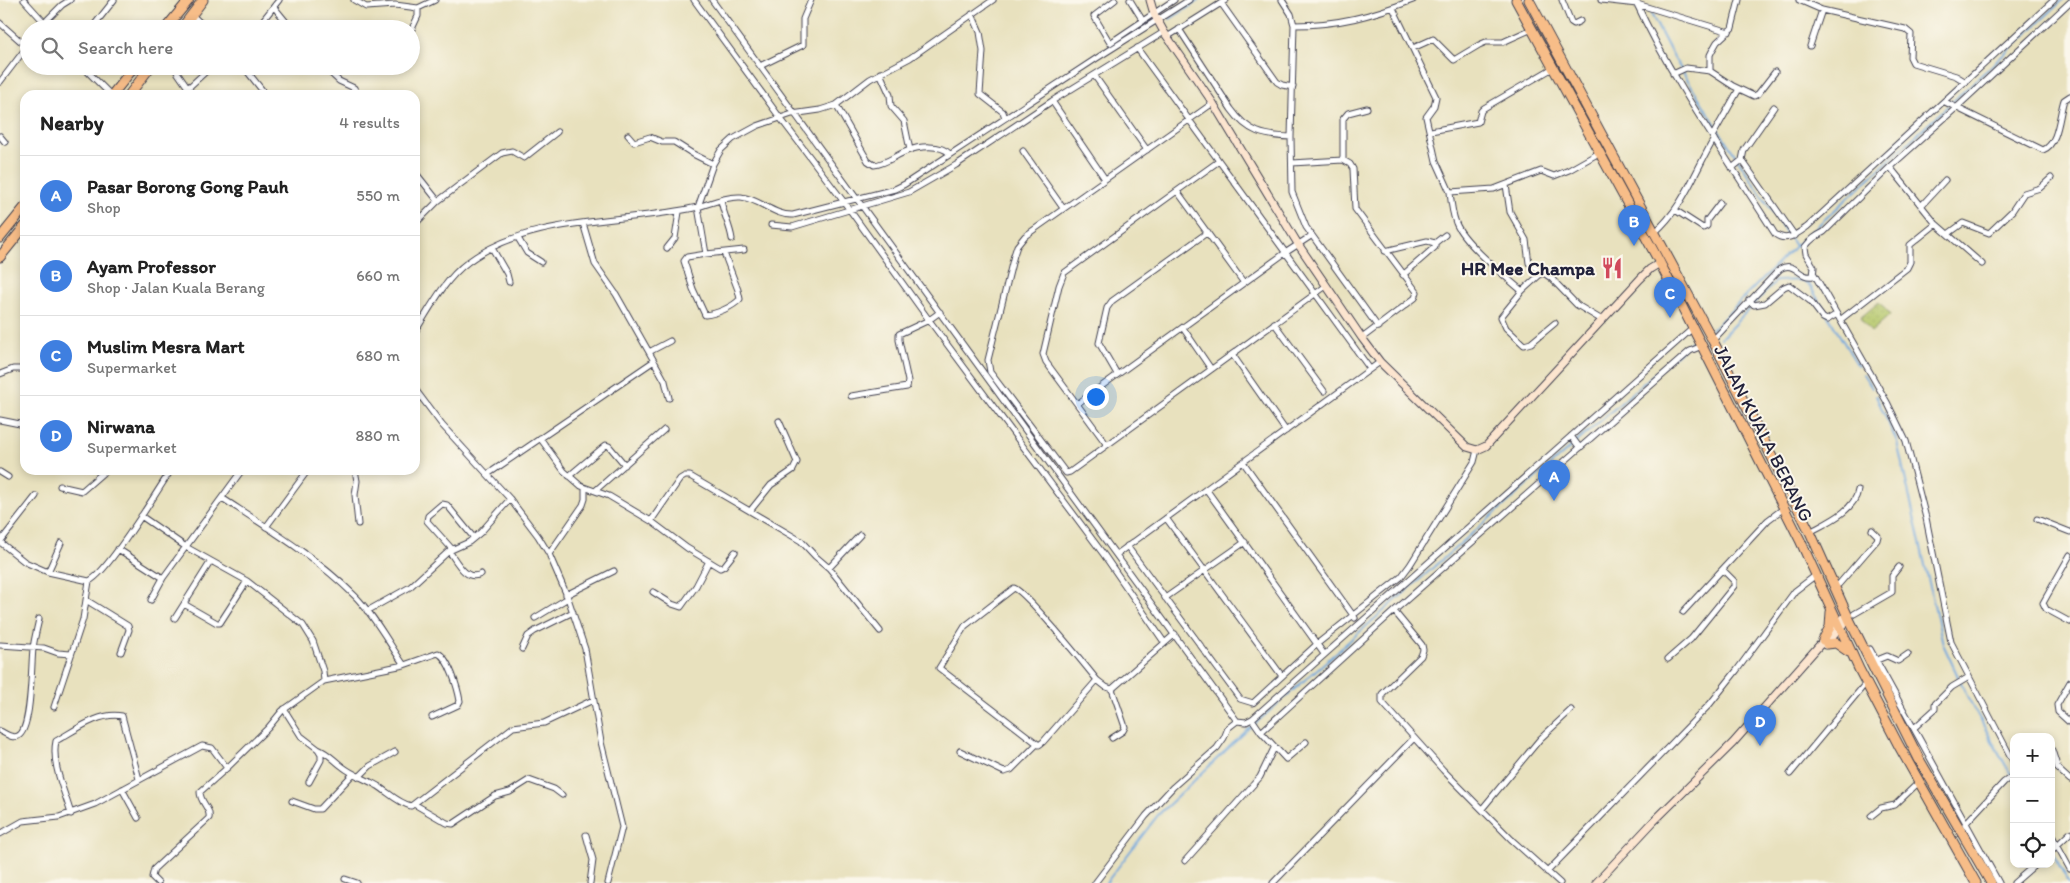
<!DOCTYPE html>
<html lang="en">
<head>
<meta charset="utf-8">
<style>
	body { margin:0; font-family:Itim,sans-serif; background:#f2f2f2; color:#222 }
	.controls { position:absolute; right:15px; bottom:15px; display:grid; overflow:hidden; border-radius:10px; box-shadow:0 2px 8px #0003 }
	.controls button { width:45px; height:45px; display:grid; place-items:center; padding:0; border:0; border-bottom:1px solid #e0e0e0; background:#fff; color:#222; font:25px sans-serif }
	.you { position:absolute; left:1095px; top:396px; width:18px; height:18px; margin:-12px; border:4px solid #fff; border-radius:50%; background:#1a73e8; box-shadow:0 0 0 8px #1a73e833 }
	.badge { display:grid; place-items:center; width:32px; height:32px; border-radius:50%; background:#d1495b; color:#fff; font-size:16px; font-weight:700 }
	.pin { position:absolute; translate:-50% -41px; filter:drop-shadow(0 1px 2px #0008) }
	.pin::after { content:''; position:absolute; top:26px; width:18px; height:15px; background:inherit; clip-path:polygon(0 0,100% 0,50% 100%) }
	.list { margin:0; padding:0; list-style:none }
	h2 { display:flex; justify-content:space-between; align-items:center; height:65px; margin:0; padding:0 20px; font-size:21px }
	h2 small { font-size:16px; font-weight:400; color:#767676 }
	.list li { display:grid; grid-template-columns:32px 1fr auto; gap:15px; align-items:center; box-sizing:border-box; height:80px; padding:0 20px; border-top:1px solid #e0e0e0 }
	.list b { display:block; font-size:19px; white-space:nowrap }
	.list p { margin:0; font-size:16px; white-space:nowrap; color:#767676 }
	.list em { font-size:16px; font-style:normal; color:#767676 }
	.icon { flex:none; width:28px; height:28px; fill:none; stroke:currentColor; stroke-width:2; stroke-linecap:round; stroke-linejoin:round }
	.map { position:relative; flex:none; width:2070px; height:883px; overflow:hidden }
	.search { position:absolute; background:#fff; box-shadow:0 2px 8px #0003; left:20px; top:20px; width:400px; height:55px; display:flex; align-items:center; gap:12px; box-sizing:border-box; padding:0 18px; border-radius:28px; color:#767676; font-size:19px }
	.panel { position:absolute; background:#fff; box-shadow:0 2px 8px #0003; left:20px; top:90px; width:400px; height:385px; border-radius:15px }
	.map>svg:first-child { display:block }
</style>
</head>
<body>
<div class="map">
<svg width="2070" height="883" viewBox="0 0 2070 883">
	<defs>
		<pattern id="park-dots" width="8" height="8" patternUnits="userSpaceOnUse" patternTransform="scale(1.25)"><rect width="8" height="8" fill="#b5c76b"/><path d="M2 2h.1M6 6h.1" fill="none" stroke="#9bab5e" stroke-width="1.8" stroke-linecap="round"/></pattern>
	</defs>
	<rect width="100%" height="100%" fill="#fbf7ec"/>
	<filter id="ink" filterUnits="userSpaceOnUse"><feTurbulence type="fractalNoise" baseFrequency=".02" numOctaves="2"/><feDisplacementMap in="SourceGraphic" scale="10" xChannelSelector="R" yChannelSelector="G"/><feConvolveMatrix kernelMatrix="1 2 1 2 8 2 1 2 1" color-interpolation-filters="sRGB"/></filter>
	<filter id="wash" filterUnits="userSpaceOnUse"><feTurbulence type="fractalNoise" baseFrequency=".0096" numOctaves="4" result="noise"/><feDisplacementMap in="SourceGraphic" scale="20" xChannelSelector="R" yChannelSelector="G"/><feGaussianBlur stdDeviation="1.12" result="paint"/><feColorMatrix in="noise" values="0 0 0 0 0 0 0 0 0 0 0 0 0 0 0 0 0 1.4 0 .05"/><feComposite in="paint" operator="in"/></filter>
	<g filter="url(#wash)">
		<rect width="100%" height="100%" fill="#e8e1be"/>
		<!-- park -->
		<path fill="url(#park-dots)" stroke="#6c7453" d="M1879,302L1890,315L1871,332L1860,318Z"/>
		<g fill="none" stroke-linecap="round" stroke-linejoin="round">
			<!-- stream -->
			<path stroke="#6ea6dd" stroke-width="2" d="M1648,8L1674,58L1716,125
				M1170,19L1200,0
				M1951,103L2063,0
				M1718,129L1795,246
				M1711,329L1717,325L1787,254L1948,106
				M1721,338L1776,281L1803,280L1810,286L1858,366
				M1863,374L1872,388
				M1876,396L1897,442L1943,644L1967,696L2014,780
				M2052,852L2069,883
				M1106,883L1158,815L1242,735L1694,339"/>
		</g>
	</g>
	<g filter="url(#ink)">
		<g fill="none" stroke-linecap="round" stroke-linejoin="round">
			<!-- street casing -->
			<g stroke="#403f4f" stroke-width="7">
				<path id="street" d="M24,0L44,22
					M354,0L366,7L395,5L418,8V16L411,31
					M694,0L781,119L844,202L929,320L899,334V340L908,381L907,387L851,396
					M712,0L1237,721
					M1115,0L1094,16L1110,43L1174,0
					M1130,0L1143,21
					M1282,0L1291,14L1294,25L1291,137L1292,192L1306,227L1378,327
					M1562,0L1571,22L1574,24L1580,21
					M1601,0L1637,4L1729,32
					M1635,0C1672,81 1727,158 1775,234C1786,243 1797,234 1807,227L2054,0
					M1799,0L1822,10L1905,29L1911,34L1910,57L1913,63L1956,76L1966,82
					M1221,3L1277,82L1282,85L1293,87
					M274,7L292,29
					M418,8L435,0
					M1393,8L1436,97L1434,106L1426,117L1436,161L1450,192
					M972,14L980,32L983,51L980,94L1003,112L1005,118
					M192,15L207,29
					M0,23L27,47
					M1294,25C1339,25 1371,16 1413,0
					M38,29L62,5L70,0
					M91,29L114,0
					M256,29L279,0
					M1179,29L1231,109C1248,133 1264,136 1291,137
					M1167,37L1226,0
					M1810,46L1822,10
					M1137,48L1370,369
					M1413,48L1433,39L1454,60L1479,45L1486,42H1503L1532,29
					M82,66L111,95
					M173,66L193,95
					M243,66L262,90V95
					M323,66L339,81L354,88L358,95
					M760,66L803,45V19L811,0
					M1710,71L1733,86L1754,96L1758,94L1775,72
					M880,73L890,95L891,106L904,121L910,150
					M1673,74L1686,68L1710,71V55L1713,49L1717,42L1732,28L1739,0
					M1094,75L1147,150
					M0,82L29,44
					M188,88L212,66
					M1052,101L1105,179
					M1945,102L2043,150C2059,144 2059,114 2064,100L2070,96
					M1213,103L1025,236L1017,246L1014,255L988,360L990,372L1066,473L1070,472L1326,286
					M836,105L868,161L874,165C886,164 896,155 907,151C919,146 941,144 950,154
					M1431,131L1478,122L1481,111L1484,108L1553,68
					M628,135L634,142L650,137L662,142H674L693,154L713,164
					M1713,135L1739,89
					M0,136L5,142
					M1023,151L1063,208
					M1343,160V119L1348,113L1367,108
					M1742,160L1744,150L1774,107
					M1219,161L1177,191L1244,283
					M1292,163L1343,160L1350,164L1353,169L1355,209L1417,292L1415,298L1362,338
					M1732,168L1742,160L1795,236
					M415,172L438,201L415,224
					M1506,185L1510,212L1526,240L1529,263L1551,278L1577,305L1602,320
					M721,200C723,214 730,225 732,239
					M438,201L502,153L512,151L524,158L557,132
					M1921,206L1945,180
					M1675,210L1703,228L1707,226V220L1720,203
					M1936,224L1982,264
					M771,225L792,227L909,192L956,165L1052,101L1164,32
					M1654,233C1684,207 1695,171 1714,139
					M1948,234L1963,223L1989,233L2012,211L2024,193L2040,188L2051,178
					M518,238L527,253L541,262
					M1435,243L1445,235
					M492,248L507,274L509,282
					M667,248L675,238L679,212
					M1385,251L1427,241L1435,243V247L1403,275
					M724,253L738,290L740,299C733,307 716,314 705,315L693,289L684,261L687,257L706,254L698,207C711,203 727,196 741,197C760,199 774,216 793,215L895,189L905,184L1097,58L1189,0
					M706,254L744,250
					M1543,272L1522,291L1501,317L1506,328L1524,345L1531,343L1555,323
					M1814,274L1888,404L1906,441L1926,518L1951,642L2014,763
					M1522,291C1506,277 1463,242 1456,223C1452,213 1451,202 1450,192L1494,189L1541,171L1554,176L1569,170L1599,153
					M1749,300L1754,305L1765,303L1784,287L1789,285L1810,301L1823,318L1827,320L1837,314
					M940,312L929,320L1104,555L1164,642
					M1840,320L1907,268L1910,262V245L1936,224L1890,167
					M1274,323L1324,391
					M1183,328L1211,369
					M415,332C430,308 445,279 468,262C531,215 624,224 698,207L713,164L721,150L733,139L757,126L792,114L820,110L836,105L870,79L910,58L993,0
					M1713,340L1780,269C1795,260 1799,279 1813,276L1814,267L1806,254L1805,247C1811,239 1816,236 1824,232L1890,167L1956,108L2070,2
					M649,352L670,341
					M1232,354L1286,431
					M654,361L665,381L669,398
					M0,374L13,369H25
					M1117,374L1099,343L1107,308L1112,301L1208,232
					M415,389L442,425L510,499L538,536L549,554L568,598L585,649L601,742L622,827L608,883
					M1077,404L1046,362L1043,354L1059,286L1064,273L1177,191
					M0,420L25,425
					M1571,436L1580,448
					M540,438L564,471L581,486L609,496L651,521L680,479L685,476H690L801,541L815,556L829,568L880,631
					M1107,445L1077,404L1285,253L1311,236
					M1243,462L1355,618
					M355,470L357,481L355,495L358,524
					M0,472L8,477
					M488,474L654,361L616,294L595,264L583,223
					M569,476L606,445L609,446L625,465
					M60,486L82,491L106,470
					M1206,489L1324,654
					M596,490L664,430
					M222,498C268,528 316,557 355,596C374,615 388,642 404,665
					M750,511L771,485L793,470L797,462L779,421
					M141,516L186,547L247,581L303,625L313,641L323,671L324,681
					M1166,518L1282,676
					M2037,519L2070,532
					M651,521L687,548L720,568L724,566L735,552
					M266,527L308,470
					M1810,532C1826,523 1855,511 1858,490
					M0,542L25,562L48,572L89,581
					M0,542L36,496
					M1127,546L1240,699L1253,703L1317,644L1401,577L1410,565L1474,462L1477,450
					M118,549L163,578
					M452,549L427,521L428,516L442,504L447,505L474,538
					M449,551C457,562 466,582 481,574
					M549,554L583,505L585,499V488
					M1117,554L1380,362
					M2070,555L2043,603L2046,609L2070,622
					M829,568L860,535
					M48,572L61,543
					M1839,584L1877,540L1878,536L1872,530
					M653,592L672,604L681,607L696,586L709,561
					M566,595L614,571
					M1165,598L1245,542
					M86,600L128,626L129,630L121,652
					M151,600L163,578L242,470
					M184,604L217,623H220L247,581
					M367,611L410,587L449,551L469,542L481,532L510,499
					M1394,611L1422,645L1423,650L1421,656L1382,694V702L1443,770L1512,840L1560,883
					M1683,612L1768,520L1784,508
					M1854,614L1892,592V576L1899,567
					M175,618L211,561
					M535,618L568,598
					M0,645L44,648L58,653L71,654
					M522,649L528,636L535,631L573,612
					M1870,649L1999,883
					M1668,659L1691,639L1734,586V581L1723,570
					M1877,660L1887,656L1898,661L1908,654
					M1097,680L1043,742L1039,745L939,668L965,626L1014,588C1026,592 1085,665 1097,680L1106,687L1112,689
					M2070,682L2057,705L2058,712L2070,723
					M1112,689L1175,634
					M54,707L83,619L89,581C107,574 158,490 171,470
					M284,709L301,736L318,749L321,754V760L309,782
					M1252,719L1261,732L1394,611L1690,351L1702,346
					M1914,728L1935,709V704L1952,687L1969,677
					M0,731C5,733 12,739 18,736C32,730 31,665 33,649C34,639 37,629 39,619
					M1261,732L1286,759L1306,742
					M1112,738L1123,731L1125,727L1112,689
					M318,749C330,754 333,760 343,767C353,775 366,779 378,786C389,793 398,803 411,806L513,727L544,723L593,700
					M2052,750L2058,769L2070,780
					M960,751L1004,772L1011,770L1037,744
					M1790,774L1866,683
					M359,777L370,766L395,752
					M122,789L138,818
					M292,801L314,809H320L353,774
					M414,804L447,823L453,824L495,796L510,792L529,780L554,789L562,795
					M1482,809L1540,739L1571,710
					M71,814C65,792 51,764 56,741C74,731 100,711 122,716L139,779
					M1871,816L1881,808L1895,805L1919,782
					M1965,824L2004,782L2014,775
					M0,834L23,821L59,817L95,804L202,746L212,748L227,768L268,728L282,711L324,681L404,665L438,653C449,658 458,689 460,701L458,705L432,717
					M2051,834L2070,869
					M586,835L593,860L590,883
					M2051,851L2070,833
					M1185,861L1260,777L1274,748
					M1547,872L1710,704L1737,670L1795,591L1816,575
					M345,879L357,883
					M158,883L152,877L154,869L209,818C211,808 200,803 200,792L227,768
					M1095,883L1146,816L1173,787L1217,748L1224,738L1228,728L1237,721L1246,722L1252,719L1693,328
					M1273,883L1414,738
					M2014,883L2036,864"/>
			</g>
			<!-- secondary casing -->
			<g stroke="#403f4f" stroke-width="9">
				<path id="secondary" d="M1150,0L1154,14L1164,32L1213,103L1298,244L1362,338L1380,362L1467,447L1477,450L1486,446L1640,279L1650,269L1660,263
					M1825,645L1849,619
					M1596,883L1653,822L1733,743L1847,614"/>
			</g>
			<!-- highway casing -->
			<g stroke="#403f4f" stroke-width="11">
				<path id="highway" d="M1516,0L1660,263L1800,540L1859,669L1899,746L1976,883
					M1529,0L1711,337L1810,532L1849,619L1919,759L1991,883
					M165,29L189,0
					M181,29L203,0
					M112,95L135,66
					M129,95L151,66
					M0,238L25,207
					M0,257L25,226
					M1823,640L1830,627L1831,612
					M1827,644L1836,643L1849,652"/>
			</g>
			<!-- street -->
			<use href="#street" stroke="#fff" stroke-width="5"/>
			<!-- secondary -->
			<use href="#secondary" stroke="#fce5cf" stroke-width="7"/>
			<!-- highway -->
			<use href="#highway" stroke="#f7bd88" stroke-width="9"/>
		</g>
	</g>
	<!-- icons -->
	<defs>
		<g id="restaurant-bare" transform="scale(1.725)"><path d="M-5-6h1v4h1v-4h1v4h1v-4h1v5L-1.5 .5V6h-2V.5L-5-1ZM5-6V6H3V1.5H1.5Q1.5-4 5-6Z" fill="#d1495b" stroke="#fbf7ec" stroke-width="2.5" paint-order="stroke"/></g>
	</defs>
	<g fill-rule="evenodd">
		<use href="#restaurant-bare" x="1612" y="268"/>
	</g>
	<g text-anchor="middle" stroke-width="4" stroke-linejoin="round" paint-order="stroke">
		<!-- poi labels -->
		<g font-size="19" font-weight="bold" fill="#22223b" stroke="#fbf7ec" text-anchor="end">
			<text x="1595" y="275">HR Mee Champa</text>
		</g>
		<!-- street labels -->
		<g font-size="19" fill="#22223b" stroke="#fbf7ec">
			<text transform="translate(1764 433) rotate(63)" y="7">JALAN KUALA BERANG</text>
		</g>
	</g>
</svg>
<div class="controls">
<button>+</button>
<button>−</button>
<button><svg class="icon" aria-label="locate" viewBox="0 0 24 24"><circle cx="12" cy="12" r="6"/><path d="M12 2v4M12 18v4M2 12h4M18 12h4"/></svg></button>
</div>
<div class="you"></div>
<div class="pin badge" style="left:1554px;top:501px;background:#3f7fe0">A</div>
<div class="pin badge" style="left:1634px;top:246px;background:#3f7fe0">B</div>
<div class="pin badge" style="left:1670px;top:318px;background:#3f7fe0">C</div>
<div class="pin badge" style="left:1760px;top:746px;background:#3f7fe0">D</div>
<div class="search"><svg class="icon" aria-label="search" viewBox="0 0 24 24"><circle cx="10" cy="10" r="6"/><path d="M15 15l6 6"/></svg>Search here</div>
<section class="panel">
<h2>Nearby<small>4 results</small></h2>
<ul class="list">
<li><span class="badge" style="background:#3f7fe0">A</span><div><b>Pasar Borong Gong Pauh</b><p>Shop</p></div><em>550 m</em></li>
<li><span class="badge" style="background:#3f7fe0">B</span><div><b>Ayam Professor</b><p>Shop · Jalan Kuala Berang</p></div><em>660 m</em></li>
<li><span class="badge" style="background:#3f7fe0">C</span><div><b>Muslim Mesra Mart</b><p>Supermarket</p></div><em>680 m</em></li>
<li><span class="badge" style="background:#3f7fe0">D</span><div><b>Nirwana</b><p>Supermarket</p></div><em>880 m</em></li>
</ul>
</section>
</div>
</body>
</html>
